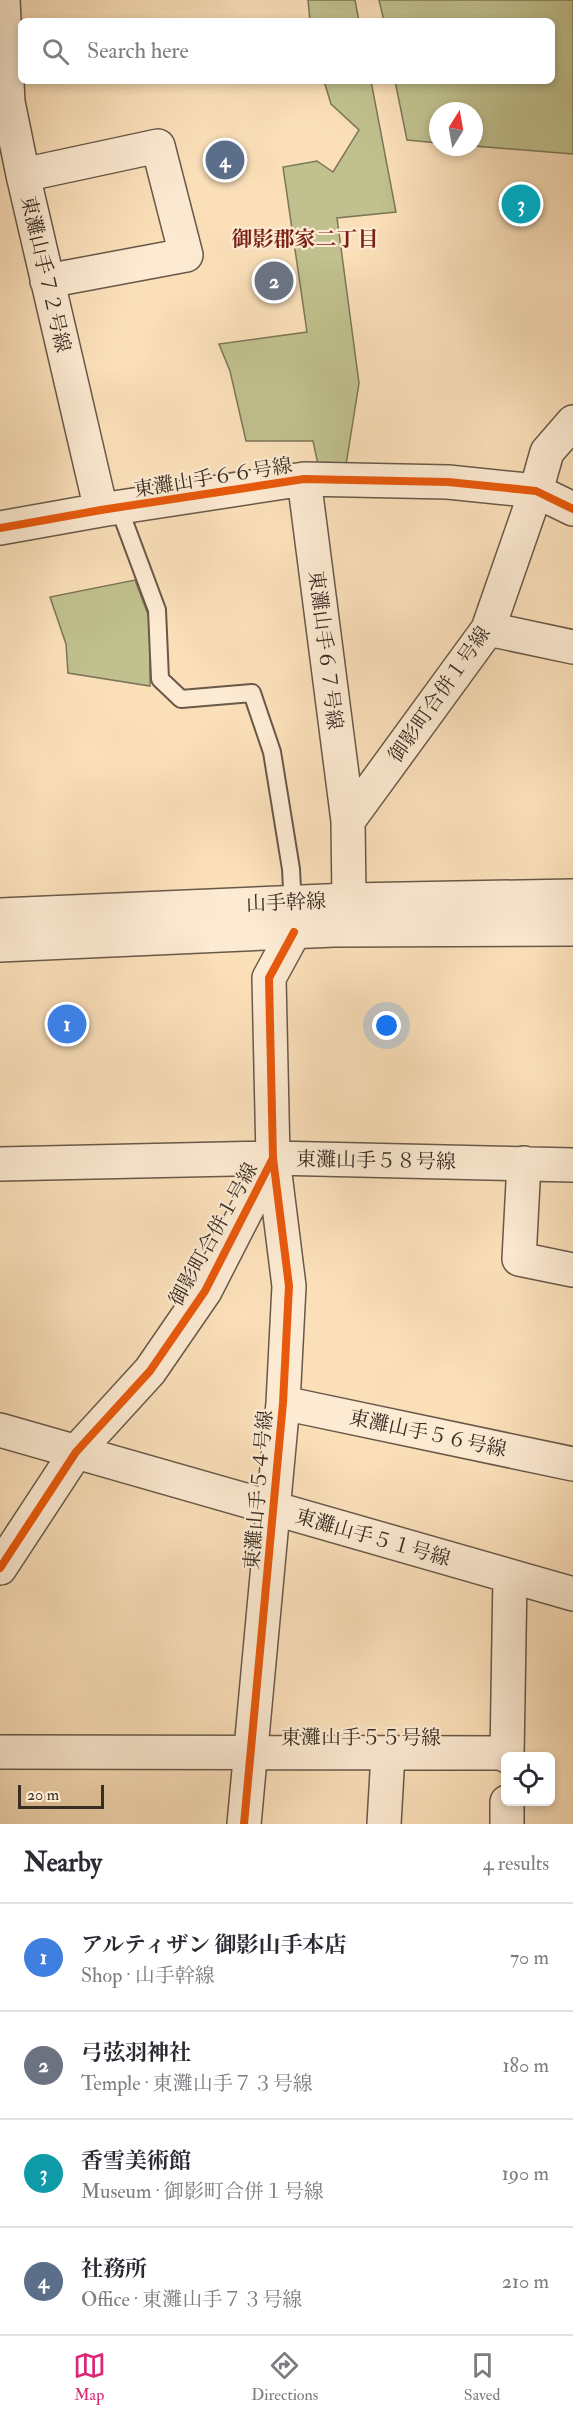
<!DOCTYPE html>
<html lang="en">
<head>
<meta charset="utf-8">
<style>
	body { margin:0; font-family:"IM FELL Double Pica","Noto Serif JP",serif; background:#f7f7f7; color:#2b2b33 }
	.controls { position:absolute; right:18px; bottom:18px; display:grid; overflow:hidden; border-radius:9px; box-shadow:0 3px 9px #0003 }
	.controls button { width:54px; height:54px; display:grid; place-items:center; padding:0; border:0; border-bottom:2px solid #e1e1e2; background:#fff; color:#2b2b33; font:30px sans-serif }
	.compass { position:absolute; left:429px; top:102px; width:54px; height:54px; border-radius:50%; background:#fff; box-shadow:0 3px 9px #0003; rotate:11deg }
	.scale { position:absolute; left:18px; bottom:15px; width:86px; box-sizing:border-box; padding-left:6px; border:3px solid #382c23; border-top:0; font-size:16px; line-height:21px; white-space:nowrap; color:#382c23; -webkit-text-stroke:4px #fcead2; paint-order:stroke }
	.you { position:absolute; left:387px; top:1026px; width:21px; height:21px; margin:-15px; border:4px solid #fff; border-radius:50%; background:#1a73e8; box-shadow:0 0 0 9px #1a73e833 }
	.badge { display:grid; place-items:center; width:39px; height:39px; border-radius:50%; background:#db2777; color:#fff; font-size:20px; font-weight:700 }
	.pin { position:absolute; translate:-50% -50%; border:3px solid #fff; box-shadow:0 2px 6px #0006 }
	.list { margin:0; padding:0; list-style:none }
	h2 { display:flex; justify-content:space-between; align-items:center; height:78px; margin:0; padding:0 24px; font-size:26px }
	h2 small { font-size:20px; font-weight:400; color:#7c7c81 }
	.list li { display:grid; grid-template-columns:39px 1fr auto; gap:18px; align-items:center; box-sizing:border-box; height:108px; padding:0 24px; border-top:2px solid #e1e1e2 }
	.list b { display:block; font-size:22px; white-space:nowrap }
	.list p { margin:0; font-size:20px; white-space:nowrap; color:#7c7c81 }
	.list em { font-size:20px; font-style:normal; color:#7c7c81 }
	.icon { flex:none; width:33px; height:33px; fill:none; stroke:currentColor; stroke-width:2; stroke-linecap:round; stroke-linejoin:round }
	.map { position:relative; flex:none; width:573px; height:1824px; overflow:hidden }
	.search { position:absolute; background:#fff; box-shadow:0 3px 9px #0003; left:18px; right:18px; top:18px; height:66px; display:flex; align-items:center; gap:15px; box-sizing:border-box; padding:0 21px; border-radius:9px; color:#7c7c81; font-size:22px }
	.sheet { height:510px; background:#fff }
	nav { display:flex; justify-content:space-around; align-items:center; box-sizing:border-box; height:84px; border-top:2px solid #e1e1e2; background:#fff; font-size:16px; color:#7c7c81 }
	nav a { display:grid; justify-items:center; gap:3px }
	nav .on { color:#db2777 }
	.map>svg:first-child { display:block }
</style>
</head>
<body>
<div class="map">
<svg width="573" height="1824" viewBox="0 0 573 1824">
	<rect width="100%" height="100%" fill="#fadfb9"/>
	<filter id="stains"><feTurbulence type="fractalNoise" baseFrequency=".00333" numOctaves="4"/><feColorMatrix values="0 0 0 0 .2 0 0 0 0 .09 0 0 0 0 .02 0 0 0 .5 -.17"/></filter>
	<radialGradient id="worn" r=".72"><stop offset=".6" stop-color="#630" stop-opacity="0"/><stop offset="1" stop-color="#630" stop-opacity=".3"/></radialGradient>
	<!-- green -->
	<path fill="#c0c18e" stroke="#7c7658" stroke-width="1.5" d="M308,0H355L359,21H310Z
		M379,0H573V154L474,146V111H438V143L407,140L395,81H552V21H384Z
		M324,81H371L396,212L337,218L359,383L346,465L319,469L313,441H246L230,371L219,344L307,332L283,167L317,161L333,172L359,130L331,104Z
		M135,580L150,620V686L68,673L66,644L50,597Z"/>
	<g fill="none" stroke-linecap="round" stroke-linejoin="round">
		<!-- service casing -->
		<g stroke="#685948" stroke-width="20">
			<path id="service" d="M119,508L157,610L160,679L181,699L252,693L272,752L291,869L293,908"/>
		</g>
		<!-- minor casing -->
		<g stroke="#685948" stroke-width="36">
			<path id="minor" d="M3,0L8,102L23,175L101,510
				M23,175L158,146L186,255L47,281
				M304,479L348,821
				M0,528L101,510L304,479L448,482L536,491L573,509
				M488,629L573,647
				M349,900L348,821L488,629L536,491L547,452L573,422
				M524,1163L519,1259L573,1270
				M0,1164L273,1158L573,1165
				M283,1403L573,1464
				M0,1430L573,1594
				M0,1568L76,1452L150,1371L205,1291L273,1158L269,978L294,932
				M0,1752L507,1753
				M507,1756L510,1576
				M244,1824L283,1403L289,1286L273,1158
				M384,1824L388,1754
				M507,1824V1802"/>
		</g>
		<!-- tertiary casing -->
		<g stroke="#685948" stroke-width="36">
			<path id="tertiary" d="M0,915L349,900L573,896
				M0,945L334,930L573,929"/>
		</g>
		<!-- service -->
		<use href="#service" stroke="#fcead2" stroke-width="16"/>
		<!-- minor -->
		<use href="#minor" stroke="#fcead2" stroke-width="33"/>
		<!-- tertiary -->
		<use href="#tertiary" stroke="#fcead2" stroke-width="33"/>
		<!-- cycleway casing -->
		<g stroke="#fcead2" stroke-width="11">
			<path id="cycleway" d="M0,528L101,510L304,479L448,482L536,491L573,509
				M0,1568L76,1452L150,1371L205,1291L273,1158L269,978L294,932
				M244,1824L283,1403L289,1286L273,1158"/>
		</g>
		<!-- cycleway -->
		<use href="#cycleway" stroke="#e8590c" stroke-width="8"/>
	</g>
	<g text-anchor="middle" stroke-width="4.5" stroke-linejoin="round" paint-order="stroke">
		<!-- street labels -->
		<g font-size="20" fill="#382c23" stroke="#fcead2">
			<text transform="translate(46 274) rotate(77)" y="7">東灘山手７２号線</text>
			<text transform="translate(213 477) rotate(-9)" y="7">東灘山手６６号線</text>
			<text transform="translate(326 650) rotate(83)" y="7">東灘山手６７号線</text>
			<text transform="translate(439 694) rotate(-55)" y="7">御影町合併１号線</text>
			<text transform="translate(286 902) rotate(-2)" y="7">山手幹線</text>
			<text transform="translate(376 1160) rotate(1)" y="7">東灘山手５８号線</text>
			<text transform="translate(213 1234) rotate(-61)" y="7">御影町合併１号線</text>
			<text transform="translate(428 1433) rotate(12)" y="7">東灘山手５６号線</text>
			<text transform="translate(258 1490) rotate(-85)" y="7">東灘山手５４号線</text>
			<text transform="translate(373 1537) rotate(16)" y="7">東灘山手５１号線</text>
			<text x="361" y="1744">東灘山手５５号線</text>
		</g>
		<!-- neighbourhood labels -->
		<g font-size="21" font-weight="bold" fill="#7a1f14" stroke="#fcead2">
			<text x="305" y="246">御影郡家二丁目</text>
		</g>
	</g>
	<rect width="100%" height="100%" filter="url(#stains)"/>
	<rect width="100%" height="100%" fill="url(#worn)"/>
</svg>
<div class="controls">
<button><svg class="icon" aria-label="locate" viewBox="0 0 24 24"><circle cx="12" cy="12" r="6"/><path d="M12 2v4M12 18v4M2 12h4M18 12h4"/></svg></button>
</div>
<svg class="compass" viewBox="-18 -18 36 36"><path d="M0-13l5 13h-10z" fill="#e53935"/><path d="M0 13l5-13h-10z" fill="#7c7c81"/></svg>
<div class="scale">20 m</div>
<div class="you"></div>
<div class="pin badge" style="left:67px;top:1024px;background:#3f7fe0">1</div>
<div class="pin badge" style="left:274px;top:281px;background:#6b7280">2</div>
<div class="pin badge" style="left:521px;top:204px;background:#0f9aa8">3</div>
<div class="pin badge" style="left:225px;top:160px;background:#5c6f8a">4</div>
<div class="search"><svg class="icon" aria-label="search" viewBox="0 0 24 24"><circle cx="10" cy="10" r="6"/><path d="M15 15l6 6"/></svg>Search here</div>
</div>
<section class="sheet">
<h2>Nearby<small>4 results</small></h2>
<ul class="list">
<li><span class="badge" style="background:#3f7fe0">1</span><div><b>アルティザン 御影山手本店</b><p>Shop · 山手幹線</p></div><em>70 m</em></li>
<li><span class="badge" style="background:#6b7280">2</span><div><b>弓弦羽神社</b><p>Temple · 東灘山手７３号線</p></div><em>180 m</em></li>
<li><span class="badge" style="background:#0f9aa8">3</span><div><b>香雪美術館</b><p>Museum · 御影町合併１号線</p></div><em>190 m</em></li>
<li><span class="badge" style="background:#5c6f8a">4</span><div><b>社務所</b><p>Office · 東灘山手７３号線</p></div><em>210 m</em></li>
</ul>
</section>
<nav>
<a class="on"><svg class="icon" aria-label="map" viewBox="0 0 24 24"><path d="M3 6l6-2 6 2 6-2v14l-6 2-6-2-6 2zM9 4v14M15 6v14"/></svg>Map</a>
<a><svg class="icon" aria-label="directions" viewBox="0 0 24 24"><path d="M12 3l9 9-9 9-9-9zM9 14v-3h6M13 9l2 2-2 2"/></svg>Directions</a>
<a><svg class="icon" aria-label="saved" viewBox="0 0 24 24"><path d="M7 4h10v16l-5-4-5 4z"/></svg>Saved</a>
</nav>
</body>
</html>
